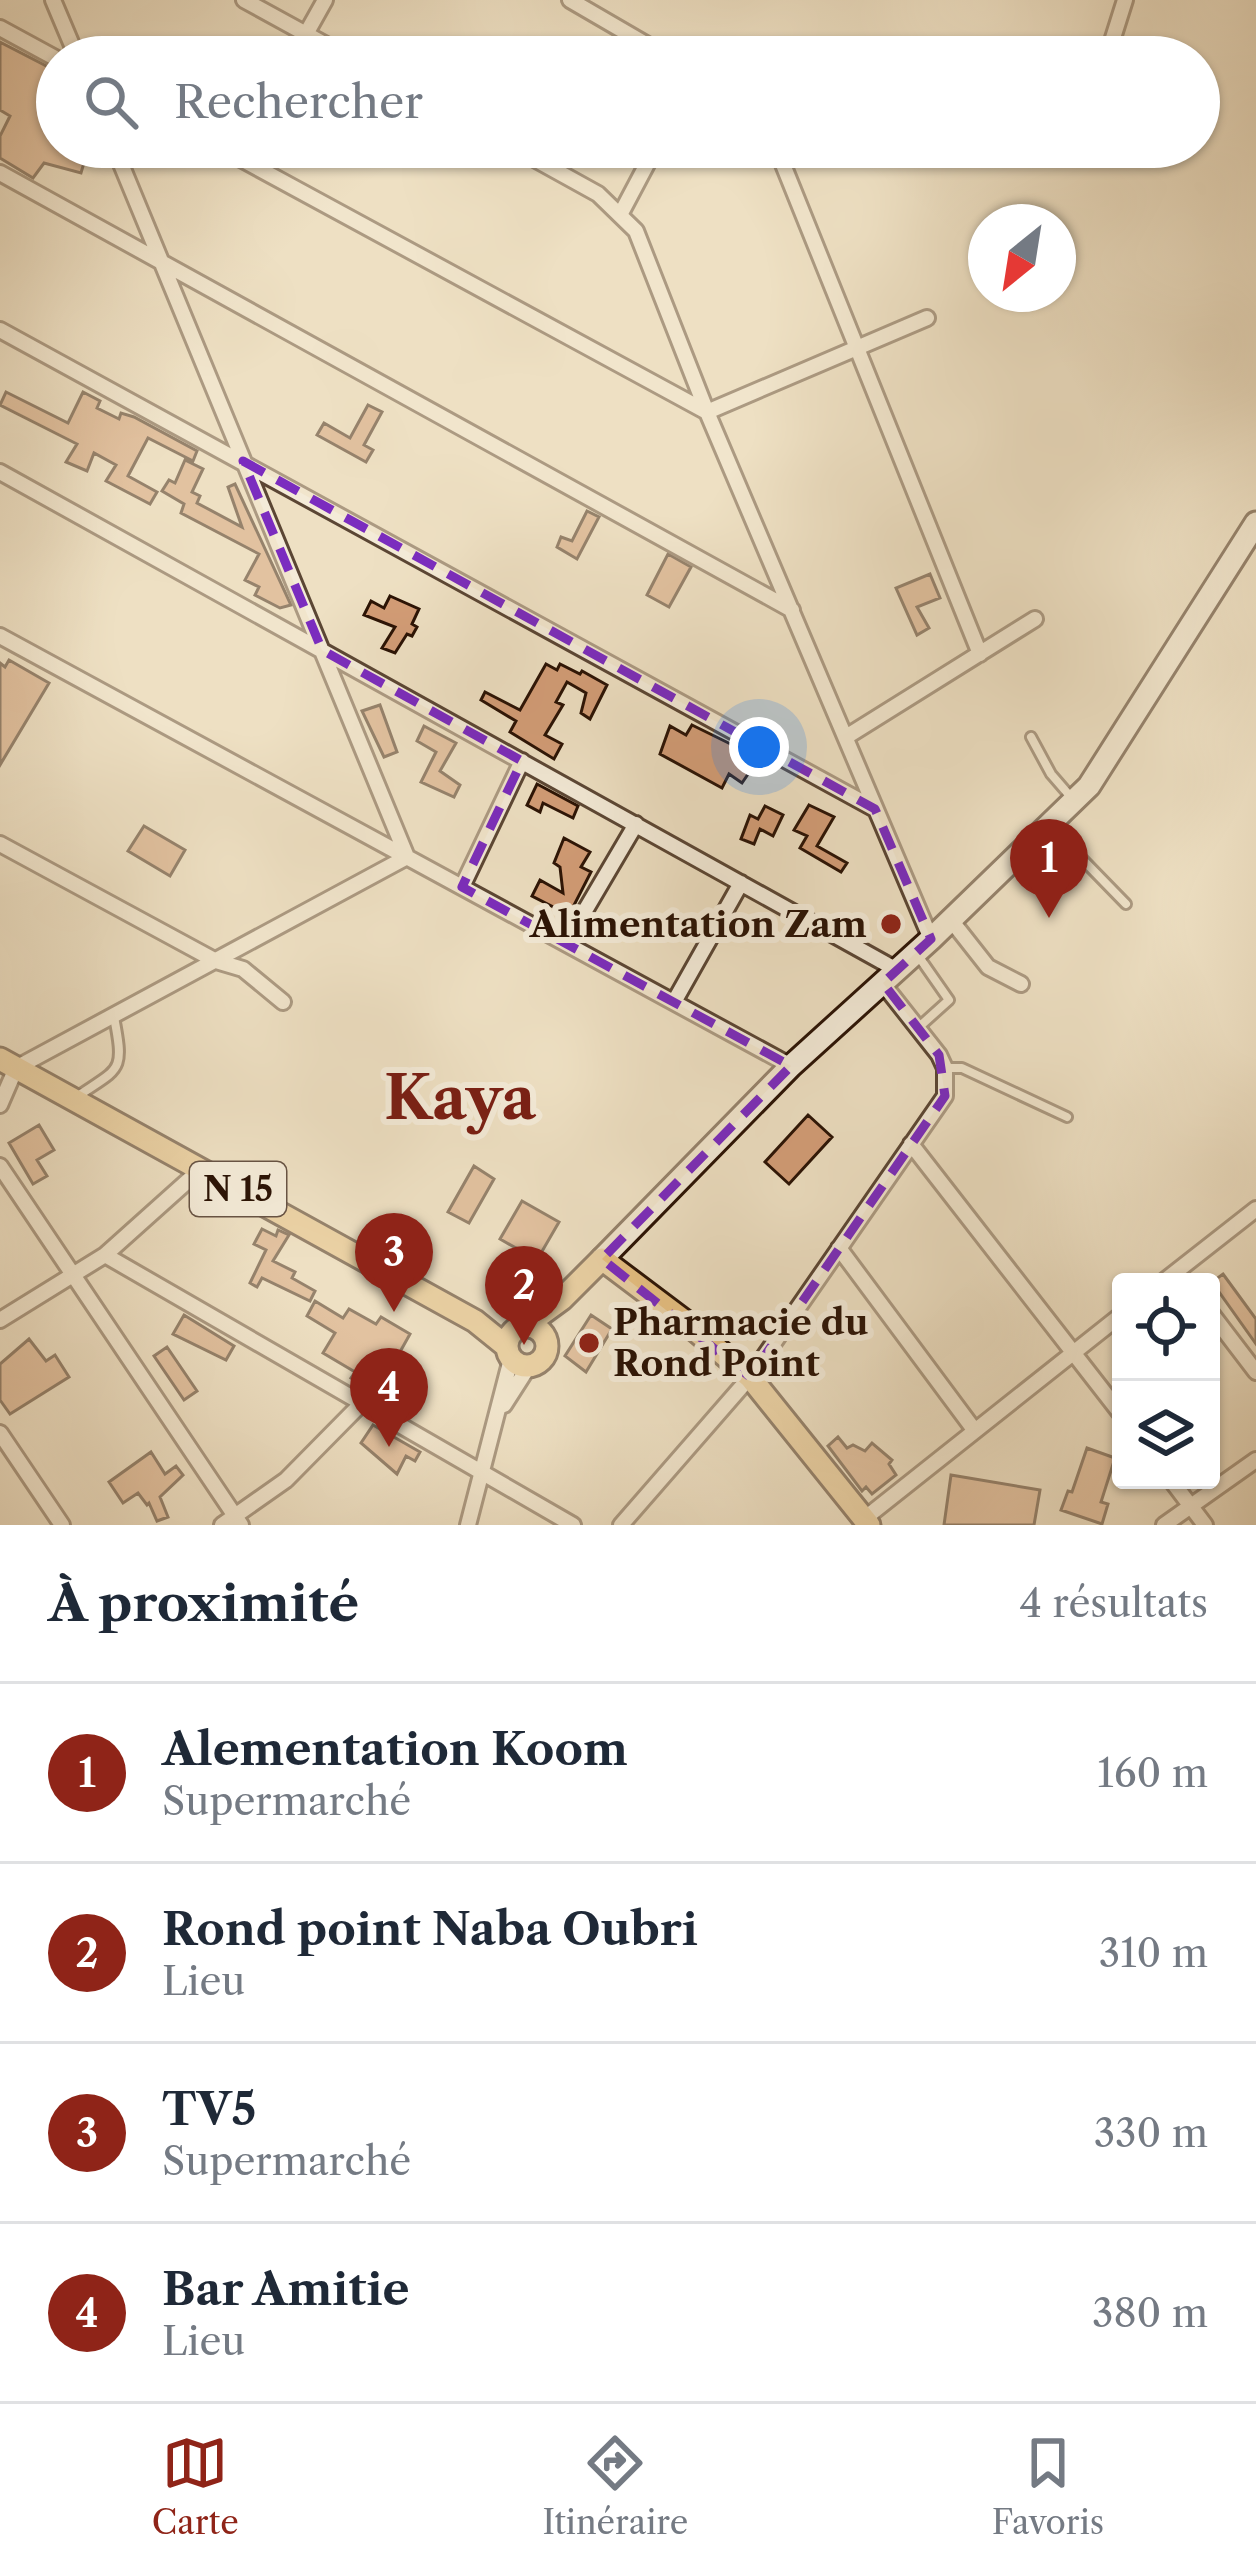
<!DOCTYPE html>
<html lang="fr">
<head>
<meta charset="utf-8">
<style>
	body { margin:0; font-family:"Libre Caslon Text",serif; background:#f2f2f3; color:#1f2937 }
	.controls { position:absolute; right:36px; bottom:36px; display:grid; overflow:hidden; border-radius:12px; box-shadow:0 3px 9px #0004 }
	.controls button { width:108px; height:108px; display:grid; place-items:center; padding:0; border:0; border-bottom:3px solid #e0e1e3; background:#fff; color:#1f2937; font:60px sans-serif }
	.compass { position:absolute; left:968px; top:204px; width:108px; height:108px; border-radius:50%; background:#fff; box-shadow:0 3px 9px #0004; rotate:210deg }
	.you { position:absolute; left:759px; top:747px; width:42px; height:42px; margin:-30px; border:9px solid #fff; border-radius:50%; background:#1a73e8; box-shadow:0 0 0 18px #1a73e833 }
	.badge { display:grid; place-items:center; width:78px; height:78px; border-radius:50%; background:#8f2418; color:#fff; font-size:39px; font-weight:700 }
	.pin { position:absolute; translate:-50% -99px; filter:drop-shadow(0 3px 6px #0008) }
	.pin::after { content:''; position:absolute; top:63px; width:42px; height:36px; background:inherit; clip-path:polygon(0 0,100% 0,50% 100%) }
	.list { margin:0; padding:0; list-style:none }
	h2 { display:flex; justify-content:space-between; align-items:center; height:156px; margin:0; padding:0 48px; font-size:51px }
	h2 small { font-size:39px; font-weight:400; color:#747a83 }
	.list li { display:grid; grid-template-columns:78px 1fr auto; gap:36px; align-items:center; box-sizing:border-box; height:180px; padding:0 48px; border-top:3px solid #e0e1e3 }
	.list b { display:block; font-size:45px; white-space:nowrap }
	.list p { margin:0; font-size:39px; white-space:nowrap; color:#747a83 }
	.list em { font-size:39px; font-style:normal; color:#747a83 }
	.icon { flex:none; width:66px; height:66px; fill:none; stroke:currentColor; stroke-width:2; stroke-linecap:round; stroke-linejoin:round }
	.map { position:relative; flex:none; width:1256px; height:1525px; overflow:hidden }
	.search { position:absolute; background:#fff; box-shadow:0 3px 9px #0004; left:36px; right:36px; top:36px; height:132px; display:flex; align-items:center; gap:30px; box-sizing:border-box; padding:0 42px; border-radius:66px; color:#747a83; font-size:45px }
	.sheet { height:876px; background:#fff }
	nav { display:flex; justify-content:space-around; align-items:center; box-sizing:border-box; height:168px; border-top:3px solid #e0e1e3; background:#fff; font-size:33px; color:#747a83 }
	nav a { display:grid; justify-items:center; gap:6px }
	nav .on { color:#8f2418 }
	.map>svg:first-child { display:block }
</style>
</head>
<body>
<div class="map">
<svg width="1256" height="1525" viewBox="0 0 1256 1525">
	<rect width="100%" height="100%" fill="#eee0c3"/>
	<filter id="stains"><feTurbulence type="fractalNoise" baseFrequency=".00167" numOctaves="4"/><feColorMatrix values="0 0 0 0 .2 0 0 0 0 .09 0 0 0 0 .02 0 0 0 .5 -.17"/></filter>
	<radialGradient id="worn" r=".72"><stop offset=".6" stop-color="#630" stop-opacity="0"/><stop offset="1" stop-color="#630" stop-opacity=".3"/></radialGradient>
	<!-- building -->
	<path fill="#d39d77" stroke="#2a1204" stroke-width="3" d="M0,42L54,70L46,86L57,92V147L86,156L81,173L44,163L33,178L0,158V136L10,116L0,110Z
		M6,392L68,423L83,392L100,401L97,408L119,419L121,413L134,417L197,451L193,461L148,438L128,476L157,492L150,504L106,481L116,465L94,453L87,471L66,462L77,444L0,405Z
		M368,405L382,412L364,445L373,450L366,462L317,435L324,423L350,438Z
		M185,460L203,469L192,492L200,496L197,503L242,527L228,487L235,484L291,605L280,608L255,595L259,587L245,580L259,554L181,513L184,504L162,491L169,480L175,483Z
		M587,511L599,517L577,559L557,547L561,537L572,541Z
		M668,554L691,567L669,607L647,595Z
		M930,574L940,598L917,607L929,628L917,635L896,588Z
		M390,596L419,609L412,624L417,627L412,636L407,634L395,653L382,648L395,627L364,615L371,601L384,608Z
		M9,660L49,683L0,765V663L5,667Z
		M546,664L557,670L560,664L580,674L582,671L607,685L590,719L581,713L586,693L567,682L556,702L563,705L545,735L562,744L554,759L510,732L516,721L481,700L485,692L520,710Z
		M380,705L397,752L384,757L362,711Z
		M692,725L759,758L742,783L729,774L722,788L660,754L670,726L686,735Z
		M424,726L456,743L440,771L460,785L454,797L421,782L436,752L417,741Z
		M537,784L578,806L573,818L543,803L540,812L527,805Z
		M809,805L834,817L817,846L847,863L841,872L800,848L807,836L794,830Z
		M765,806L783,815L773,836L760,829L754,844L741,839L750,815L758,819Z
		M144,826L185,850L170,876L128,851Z
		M564,838L590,852L581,867L591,872L569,915L532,896L540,880L563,893L560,867L554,863Z
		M808,1115L832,1137L789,1184L765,1162Z
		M39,1125L54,1150L37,1160L47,1176L33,1184L9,1143Z
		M474,1166L494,1179L469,1223L448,1212Z
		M522,1201L559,1222L537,1260L500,1239Z
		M262,1229L276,1236L278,1230L289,1235L273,1261L295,1272L292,1278L315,1291L310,1301L262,1278L257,1287L250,1283L266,1250L254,1244Z
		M1223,1274L1256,1319V1344L1212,1282Z
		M315,1301L343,1318L349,1309L376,1324L381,1317L410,1334L377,1393L351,1378L355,1372L323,1353L335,1333L307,1316Z
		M184,1315L234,1346L226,1360L173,1334Z
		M591,1315L612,1329L586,1372L565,1356Z
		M29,1339L46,1361L55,1355L69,1377L10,1414L0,1400V1364Z
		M167,1347L197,1391L184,1400L154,1356Z
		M373,1425L420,1452L415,1461L406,1456L397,1474L361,1443Z
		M838,1437L847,1448L853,1445L865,1451L872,1443L892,1460L889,1464L896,1475L872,1494L866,1487L862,1491L828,1446Z
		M1087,1448L1115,1458L1101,1502L1108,1504L1102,1524L1061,1510L1068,1491L1072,1492Z
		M151,1452L165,1474L176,1466L183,1475L160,1497L168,1517L157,1521L149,1503L147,1505L138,1493L123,1503L109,1482Z
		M951,1475L1040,1490L1034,1525H944Z"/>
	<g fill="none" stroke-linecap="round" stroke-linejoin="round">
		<!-- service casing -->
		<g stroke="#5b4634" stroke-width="14">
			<path id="service" d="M1031,737L1051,774L1070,796
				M1052,828L1126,904
				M919,1027L949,1000L919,957
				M945,1068H962L1067,1117
				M75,1098C120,1067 125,1074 114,1017"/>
		</g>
		<!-- minor casing -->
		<g stroke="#5b4634" stroke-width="20">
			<path id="minor" d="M53,0L77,57
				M244,0L348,57
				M570,0L668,57
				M0,28L57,59
				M306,34L325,0
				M1107,57L1125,0
				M219,147L707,412L927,318
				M513,147L598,194L636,231L707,412L931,939
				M776,147L980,654
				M1073,158L1077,147
				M0,173L792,610
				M620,215L656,147
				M0,330L875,809
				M0,472L897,970
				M0,636L791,1066
				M846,737L1035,619
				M0,844L216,961L243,969L283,1002
				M462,887L522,761
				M951,920L988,967L1021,984
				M566,943L636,824
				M674,1002L741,883
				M0,1105L16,1068L407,857L114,147
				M911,1144L1121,1414
				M0,1166L241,1525
				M839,1248L975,1431
				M105,1255L573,1525
				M1163,1282L1256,1209
				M1211,1313L1256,1372
				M0,1320L105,1255L201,1169
				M504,1405L529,1366
				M0,1433L62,1525
				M1171,1480L1205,1525
				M864,1519L1121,1315
				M222,1525L286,1480L362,1403
				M468,1525L511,1359
				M621,1525L750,1377L945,1096V1068L939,1055L883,984
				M1164,1525L1256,1460"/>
		</g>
		<!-- secondary casing -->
		<g stroke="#2a1204" stroke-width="27">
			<path id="secondary" d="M602,1259L791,1066L931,939L1089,786L1256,523"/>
		</g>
		<!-- primary casing -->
		<g stroke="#2a1204" stroke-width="27">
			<path id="primary" d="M0,1059L475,1321L506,1346
				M525,1326L562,1299L602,1259L687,1323L750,1377L869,1525
				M507 1346a20 20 0 1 1 40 0a20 20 0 1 1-40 0Z"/>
		</g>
		<!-- service -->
		<use href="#service" stroke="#f4ebd8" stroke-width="8"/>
		<!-- minor -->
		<use href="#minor" stroke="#f4ebd8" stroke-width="14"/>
		<!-- secondary -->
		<use href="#secondary" stroke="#f4ebd8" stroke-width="21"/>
		<!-- primary -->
		<use href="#primary" stroke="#e7c082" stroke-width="21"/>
	</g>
	<!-- marked area -->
	<path d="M0 0H1256V1525H0ZM243,461L875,809L931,939L883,983L939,1055L945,1096L750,1377L602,1259L791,1066L462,887L522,761L322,650Z" fill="#eee0c3" fill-opacity=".55" fill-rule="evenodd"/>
	<path fill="none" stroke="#7b2cbf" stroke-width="9" stroke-dasharray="24 15" stroke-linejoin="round" d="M243,461L875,809L931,939L883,983L939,1055L945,1096L750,1377L602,1259L791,1066L462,887L522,761L322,650Z"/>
	<!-- markers -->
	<g fill="#8f2418" stroke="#f4ebd8" stroke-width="4.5">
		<circle cx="891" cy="924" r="12"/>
		<circle cx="589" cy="1343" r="12"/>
	</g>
	<g text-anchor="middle" stroke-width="12" stroke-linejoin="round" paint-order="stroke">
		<!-- shield labels -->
		<rect fill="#f4ebd8" stroke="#675344" stroke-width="3" x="190" y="1162" width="96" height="54" rx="9"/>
		<g font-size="33" font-weight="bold" fill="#2a1204">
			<text x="238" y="1201">N 15</text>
		</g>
		<!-- poi labels -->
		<g font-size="36" font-weight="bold" fill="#2a1204" stroke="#f4ebd8" text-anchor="end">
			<text x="867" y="937">Alimentation Zam</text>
			<text x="613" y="1335" text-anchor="start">Pharmacie du<tspan x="613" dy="41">Rond Point</tspan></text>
		</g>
		<!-- town labels -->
		<g font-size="60" font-weight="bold" fill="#7a1f14" stroke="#f4ebd8">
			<text x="460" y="1119">Kaya</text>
		</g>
	</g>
	<rect width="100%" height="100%" filter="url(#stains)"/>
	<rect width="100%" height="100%" fill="url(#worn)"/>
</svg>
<div class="controls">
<button><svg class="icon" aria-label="locate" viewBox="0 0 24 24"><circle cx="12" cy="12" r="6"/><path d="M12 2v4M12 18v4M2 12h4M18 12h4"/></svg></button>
<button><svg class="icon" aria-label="layers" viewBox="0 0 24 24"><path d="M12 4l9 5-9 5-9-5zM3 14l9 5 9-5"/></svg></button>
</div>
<svg class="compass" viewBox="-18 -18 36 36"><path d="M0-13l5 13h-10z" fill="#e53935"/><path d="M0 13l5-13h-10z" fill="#747a83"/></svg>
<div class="you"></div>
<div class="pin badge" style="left:1049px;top:918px">1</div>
<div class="pin badge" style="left:524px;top:1345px">2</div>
<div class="pin badge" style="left:394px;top:1312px">3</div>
<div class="pin badge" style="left:389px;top:1447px">4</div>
<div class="search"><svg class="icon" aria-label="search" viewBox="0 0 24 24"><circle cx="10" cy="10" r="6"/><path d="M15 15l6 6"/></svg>Rechercher</div>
</div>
<section class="sheet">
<h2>À proximité<small>4 résultats</small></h2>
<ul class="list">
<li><span class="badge">1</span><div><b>Alementation Koom</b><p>Supermarché</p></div><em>160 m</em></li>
<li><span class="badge">2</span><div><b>Rond point Naba Oubri</b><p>Lieu</p></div><em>310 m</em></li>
<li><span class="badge">3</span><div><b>TV5</b><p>Supermarché</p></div><em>330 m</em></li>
<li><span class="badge">4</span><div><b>Bar Amitie</b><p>Lieu</p></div><em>380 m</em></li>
</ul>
</section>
<nav>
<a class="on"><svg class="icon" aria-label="map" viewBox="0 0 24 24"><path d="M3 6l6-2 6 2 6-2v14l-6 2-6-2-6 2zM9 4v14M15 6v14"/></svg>Carte</a>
<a><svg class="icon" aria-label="directions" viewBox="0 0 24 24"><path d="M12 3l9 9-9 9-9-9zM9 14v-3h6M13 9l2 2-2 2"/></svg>Itinéraire</a>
<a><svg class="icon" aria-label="saved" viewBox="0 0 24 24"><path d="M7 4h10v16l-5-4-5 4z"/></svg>Favoris</a>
</nav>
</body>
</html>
